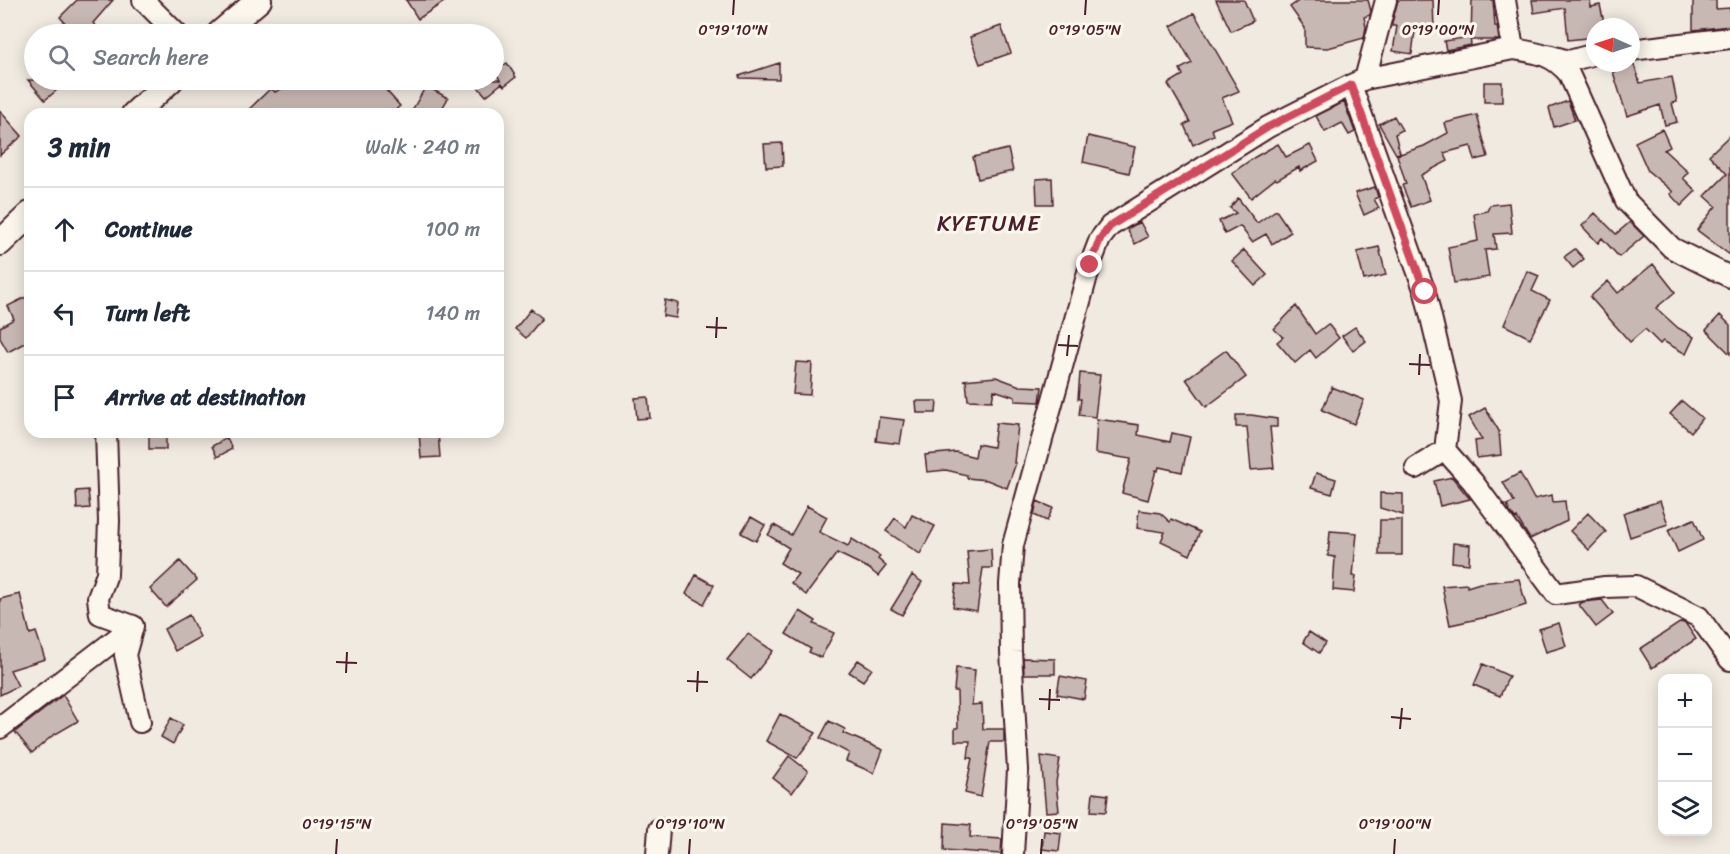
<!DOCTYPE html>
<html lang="en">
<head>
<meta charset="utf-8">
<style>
	body { margin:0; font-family:Sriracha,sans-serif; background:#f6f6f7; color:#1f2937 }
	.controls { position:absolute; right:18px; bottom:18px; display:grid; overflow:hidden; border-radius:12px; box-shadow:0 3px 15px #0003 }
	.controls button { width:54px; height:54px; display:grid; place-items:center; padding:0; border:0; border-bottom:2px solid #e0e1e3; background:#fff; color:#1f2937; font:30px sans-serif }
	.compass { position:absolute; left:1586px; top:18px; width:54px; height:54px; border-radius:50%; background:#fff; box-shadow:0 3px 15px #0003; rotate:273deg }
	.stop { position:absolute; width:18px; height:18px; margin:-14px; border:4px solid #d1495b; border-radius:50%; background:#fff }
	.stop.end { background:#d1495b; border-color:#fff; box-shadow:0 2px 6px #0008 }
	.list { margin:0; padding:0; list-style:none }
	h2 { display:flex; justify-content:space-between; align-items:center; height:78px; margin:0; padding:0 24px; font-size:26px }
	h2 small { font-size:20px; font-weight:400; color:#747a83 }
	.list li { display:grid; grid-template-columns:39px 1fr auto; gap:18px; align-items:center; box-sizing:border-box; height:84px; padding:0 24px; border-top:2px solid #e0e1e3 }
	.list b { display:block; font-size:22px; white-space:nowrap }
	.list em { font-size:20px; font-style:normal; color:#747a83 }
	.icon { flex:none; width:33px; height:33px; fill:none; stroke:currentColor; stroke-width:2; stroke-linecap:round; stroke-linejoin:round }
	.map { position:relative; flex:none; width:1730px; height:854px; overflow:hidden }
	.search { position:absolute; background:#fff; box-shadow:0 3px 15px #0003; left:24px; top:24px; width:480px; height:66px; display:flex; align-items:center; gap:15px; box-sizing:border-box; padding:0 21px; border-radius:33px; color:#747a83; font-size:22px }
	.panel { position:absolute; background:#fff; box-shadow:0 3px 15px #0003; left:24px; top:108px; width:480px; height:330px; border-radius:18px }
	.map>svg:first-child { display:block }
</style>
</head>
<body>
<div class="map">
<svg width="1730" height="854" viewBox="0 0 1730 854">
	<rect width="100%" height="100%" fill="#f0eae0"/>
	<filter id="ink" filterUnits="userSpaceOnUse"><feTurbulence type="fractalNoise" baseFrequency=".0167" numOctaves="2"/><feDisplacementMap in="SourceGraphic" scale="12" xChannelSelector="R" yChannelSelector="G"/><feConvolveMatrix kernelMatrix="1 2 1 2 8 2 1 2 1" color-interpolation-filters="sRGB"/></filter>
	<g filter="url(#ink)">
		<!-- building -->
		<path fill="#c8b8b3" stroke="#4a1f2b" stroke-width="1.5" d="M77,0H113L93,23L103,34H56L67,25L60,17Z
			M406,0H447L418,19Z
			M1216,0H1244L1253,21L1231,31Z
			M1300,0H1368L1371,11L1370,15L1364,17L1366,27L1364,38L1328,48L1305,47V28L1290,7Z
			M1398,0H1433L1434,30L1415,31L1412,54L1393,51L1397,26H1392V23Z
			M1472,0H1493L1495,26H1497L1499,40H1471Z
			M1532,0H1590L1591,7L1600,5L1605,27H1595V37L1568,40L1565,8L1534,13Z
			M1693,0H1716V9L1730,8V26L1693,30Z
			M1194,13L1239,91L1222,98L1232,121L1212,129L1214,135L1193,145L1184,125L1190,122L1168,84L1183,75L1180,69L1192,63L1171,26Z
			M1001,26L1011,53L980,64L970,37Z
			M1470,37L1471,45L1446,50L1444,41Z
			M507,63L516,77L504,86L502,83L486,96L472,80H500L495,71Z
			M779,63V79L740,78L739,76Z
			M1634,65L1640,83L1672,77L1677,102L1672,103L1677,122L1665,125L1660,105L1627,116L1613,72Z
			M28,80H69L45,100Z
			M299,80H362L369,87L377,80L400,106L391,114H244L271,88L275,92Z
			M1484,82H1502V102H1484Z
			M426,86L448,98L439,114H410Z
			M1568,101L1575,120L1554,127L1549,108Z
			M1344,102L1355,132L1349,135L1342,123L1325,132L1316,116Z
			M0,111L22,136L0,155Z
			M1477,115L1488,157L1475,160L1471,146L1444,153L1448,161L1421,175L1430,200L1411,207L1402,185L1406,184L1397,155L1424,146L1448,133L1445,123Z
			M1394,116L1402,130L1395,134L1400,153L1396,154L1379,124Z
			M1662,129L1670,147L1664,150L1688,172L1683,178L1696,191L1681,206L1670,194L1673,192L1648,171L1635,142Z
			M1730,135V255L1697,230L1716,206L1705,196L1727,174L1709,155Z
			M1088,136L1135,147L1129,173L1083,162Z
			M782,143L783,166L766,167L764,144Z
			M1278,144L1286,157L1310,145L1318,161L1300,171L1299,167L1277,180L1275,179L1251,198L1232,173L1255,157Z
			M1008,149L1013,171L978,179L973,157Z
			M1052,178L1053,204H1037L1036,179Z
			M1375,187L1378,197L1374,199L1379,208L1364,215L1355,193Z
			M1238,198L1257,223L1276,210L1291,232L1272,244L1266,234L1252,242L1240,226L1225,234L1219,221L1236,213L1230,208Z
			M1509,203L1512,233L1494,234L1496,249L1485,250L1489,277L1454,283L1448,247L1478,241L1474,214L1487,211L1490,205Z
			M1595,213L1616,234L1630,222L1644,236L1619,257L1602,238L1598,243L1582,226Z
			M1140,222L1148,237L1135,244L1127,229Z
			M1379,247L1386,275L1364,280L1357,252Z
			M1575,249L1584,259L1573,268L1564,257Z
			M1244,250L1267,275L1255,286L1232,261Z
			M1653,264L1675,292L1656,308L1678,328L1694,337L1686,354L1663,341L1660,344L1645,329L1630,342L1590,297L1608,281L1618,293Z
			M1527,271L1539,276L1532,291L1550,300L1530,338L1504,325Z
			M30,295V340L8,352L0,338V327L14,319L8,306Z
			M665,300L678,303L676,318L663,316Z
			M1296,306L1315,334L1328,324L1339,338L1316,358L1310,350L1295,363L1277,342L1283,337L1274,329Z
			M531,309L542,318L526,338L515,329Z
			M1720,315L1730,325V354L1706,330Z
			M1355,327L1366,341L1353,351L1342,336Z
			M1226,350L1246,377L1206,407L1186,379Z
			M796,362L812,363L810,395L793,394Z
			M1080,373L1100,375L1095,417L1079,415L1081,399H1078Z
			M996,377L1020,386L1042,387L1040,402L1015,401V397L994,390L992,401L968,400L966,381L963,380Z
			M1332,387L1364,400L1354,424L1322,410Z
			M648,397L650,418L637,419L635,398Z
			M916,401H937L936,413H917Z
			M1682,401L1702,418L1691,432L1670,414Z
			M1485,408L1499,431L1501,455L1477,458L1475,441L1482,440L1469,417Z
			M1236,415H1251L1277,419V427H1270L1274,468L1251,470L1247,427H1236Z
			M879,417L904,420L900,444L876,441Z
			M1097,419L1139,425L1138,435L1170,442L1172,433L1190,437L1182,472L1159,467L1158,471L1156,470L1148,500L1122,493L1131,459L1095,453Z
			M996,423L1018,425L1014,463H1016L1007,488L987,480L967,478V475L946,470L927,472L925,455L956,452L975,457L977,444L993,447Z
			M149,432H166V449H149Z
			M419,432H438L440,457L421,458Z
			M227,438L232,449L217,457L212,446Z
			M1316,473L1336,479L1332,494L1311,488Z
			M1520,473L1534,499L1552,495L1553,502L1565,501L1567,521L1530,539L1517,518L1515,519L1510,512L1507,505L1514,502L1503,482Z
			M1452,477L1470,499L1440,506L1434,481Z
			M88,490L90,508L77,509L76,491Z
			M1380,493L1403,494V515L1380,508Z
			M1037,501L1053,508L1047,521L1034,515Z
			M1660,501L1668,524L1630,537L1623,513Z
			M807,506L827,517L819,532L848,546L852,539L880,556L878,559L886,566L878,576L868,568L837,553L806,595L791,583L798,574L780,563L789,548L768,535L774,525L791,535Z
			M1139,510L1160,513L1170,522L1171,519L1200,532L1190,555L1161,541L1165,532L1137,528Z
			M1588,513L1606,532L1589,550L1570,531Z
			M912,515L935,526L920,554L886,531L895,518L906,527Z
			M751,517L765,525L756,541L741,533Z
			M1694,519L1703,540L1678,552L1668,530Z
			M1380,520H1402V555H1379Z
			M1330,531L1357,533L1353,576H1356L1354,592L1333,590L1335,557L1328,556Z
			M1453,543L1470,545L1469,564L1452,562Z
			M991,549L992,568H983L977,611L953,607L956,584L970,585L967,551Z
			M180,561L197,580L166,607L150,589Z
			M696,575L714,585L704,604L686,594Z
			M912,575L922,582L902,615L891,609Z
			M1519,579L1526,605L1496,615L1450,625L1442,586L1467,584V587L1480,583Z
			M20,594L30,634L36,632L45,659L10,670L18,686L0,695V599Z
			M1602,600L1613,614L1596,627L1579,605L1583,602Z
			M800,611L816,621L814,624L834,633L821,658L809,652L811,649L786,634Z
			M189,615L200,637L175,651L164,629Z
			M1681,622L1686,624L1696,639L1652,668L1640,649Z
			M1559,623L1566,646L1546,652L1539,629Z
			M1309,632L1326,643L1319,653L1303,642Z
			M748,634L773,651L751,679L727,660Z
			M1023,658L1055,659V674H1024Z
			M858,660L872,669L863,681L849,672Z
			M1483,664L1509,676L1500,696L1474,685Z
			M956,668L975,670L972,705L982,704L983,729H1004V742H990L981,797L965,793L972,758H968L970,741H955V728H958L957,691H954Z
			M1060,676L1087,681L1084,699L1057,694Z
			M63,695L78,721L52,736L32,753L15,732Z
			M780,714L816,733L797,758L766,741Z
			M171,718L183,725L173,744L161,737Z
			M829,721L845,729L843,733L883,750L874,773L846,761L849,753L820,738Z
			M789,756L808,771L792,793L773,778Z
			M1041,756L1060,759L1056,782L1059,811L1046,812Z
			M1093,793L1108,795L1106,812L1091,811Z
			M945,823L971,825L970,837L1002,839L1001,854L944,850Z
			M1044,831L1061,833L1059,851L1042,849Z"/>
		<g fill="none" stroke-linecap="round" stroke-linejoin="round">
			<!-- minor casing -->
			<g stroke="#4a1f2b" stroke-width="24">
				<path id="minor" d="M143,0L177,34
					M1505,0L1513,49C1538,53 1552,54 1569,74L1626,201L1672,248L1730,277
					M1631,50L1730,38
					M1548,55L1569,61L1595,54
					M1365,79L1386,0
					M1351,85L1425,292L1451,401L1445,450L1416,468
					M106,432L109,521L107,574L98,598L100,614L133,626L125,655L140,722
					M1445,450L1473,482L1556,594L1605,587L1636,586L1699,617L1730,660
					M0,728L133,626
					M657,854L659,829
					M1013,854L1018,770L1011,652L1010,584L1013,545L1090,265L1100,239L1110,226L1268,127L1351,85L1365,79L1513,49"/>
			</g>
			<!-- major casing -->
			<g stroke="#4a1f2b" stroke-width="28">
				<path id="major" d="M219,34L259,0
					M134,114L171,80
					M0,243L30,214"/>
			</g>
			<!-- minor -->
			<use href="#minor" stroke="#fbf7ec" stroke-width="20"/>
			<!-- major -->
			<use href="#major" stroke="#fbf7ec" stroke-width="24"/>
		</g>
	</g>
	<g fill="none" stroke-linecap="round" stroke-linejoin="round" filter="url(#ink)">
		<!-- route -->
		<path stroke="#d1495b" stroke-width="8" d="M1090,265L1100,239L1110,226L1268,127L1351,85L1425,292"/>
	</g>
	<!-- ticks -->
	<path fill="none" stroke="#4a1f2b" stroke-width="2" d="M733,15L734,0M1085,15L1086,0M1438,15L1439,0M706,327L727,328M716,338L717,317M1058,345L1078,346M1067,356L1069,335M1409,364L1430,365M1419,375L1420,354M336,662L357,663M346,673L347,652M687,681L708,682M697,692L698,671M1039,699L1060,700M1049,710L1050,689M1391,717L1411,719M1400,729L1402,708M336,854L337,839M689,854L690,839M1041,854L1042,839M1394,854L1395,839"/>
	<g text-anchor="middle" stroke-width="6" stroke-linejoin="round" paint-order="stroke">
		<!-- quarter labels -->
		<g font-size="22" letter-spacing="1.5" fill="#4a1f2b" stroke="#fbf7ec">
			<text x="989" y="231">KYETUME</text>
		</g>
	</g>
	<g font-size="15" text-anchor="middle" fill="#4a1f2b" stroke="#fbf7ec" stroke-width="6" stroke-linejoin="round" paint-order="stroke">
		<text x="733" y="35">0°19'10"N</text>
		<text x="1085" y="35">0°19'05"N</text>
		<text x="1438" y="35">0°19'00"N</text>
		<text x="337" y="829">0°19'15"N</text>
		<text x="690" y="829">0°19'10"N</text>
		<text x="1042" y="829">0°19'05"N</text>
		<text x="1395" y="829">0°19'00"N</text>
	</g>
</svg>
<div class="controls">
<button>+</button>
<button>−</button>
<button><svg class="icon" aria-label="layers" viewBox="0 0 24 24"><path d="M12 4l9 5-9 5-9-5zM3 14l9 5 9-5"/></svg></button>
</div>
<svg class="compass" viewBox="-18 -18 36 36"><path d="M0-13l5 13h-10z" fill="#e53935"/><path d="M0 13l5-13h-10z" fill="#747a83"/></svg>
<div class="stop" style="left:1425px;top:292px"></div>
<div class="stop end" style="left:1090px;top:265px"></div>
<div class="search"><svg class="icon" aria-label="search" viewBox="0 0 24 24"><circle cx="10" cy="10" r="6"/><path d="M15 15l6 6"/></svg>Search here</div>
<section class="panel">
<h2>3 min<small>Walk · 240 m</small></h2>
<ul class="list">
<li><svg class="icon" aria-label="ahead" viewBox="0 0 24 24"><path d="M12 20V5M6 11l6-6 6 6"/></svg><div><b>Continue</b></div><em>100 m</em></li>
<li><svg class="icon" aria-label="left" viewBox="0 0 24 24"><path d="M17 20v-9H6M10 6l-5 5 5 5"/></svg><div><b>Turn left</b></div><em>140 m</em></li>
<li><svg class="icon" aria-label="arrive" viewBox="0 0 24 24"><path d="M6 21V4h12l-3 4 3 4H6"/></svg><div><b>Arrive at destination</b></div></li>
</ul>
</section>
</div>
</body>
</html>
